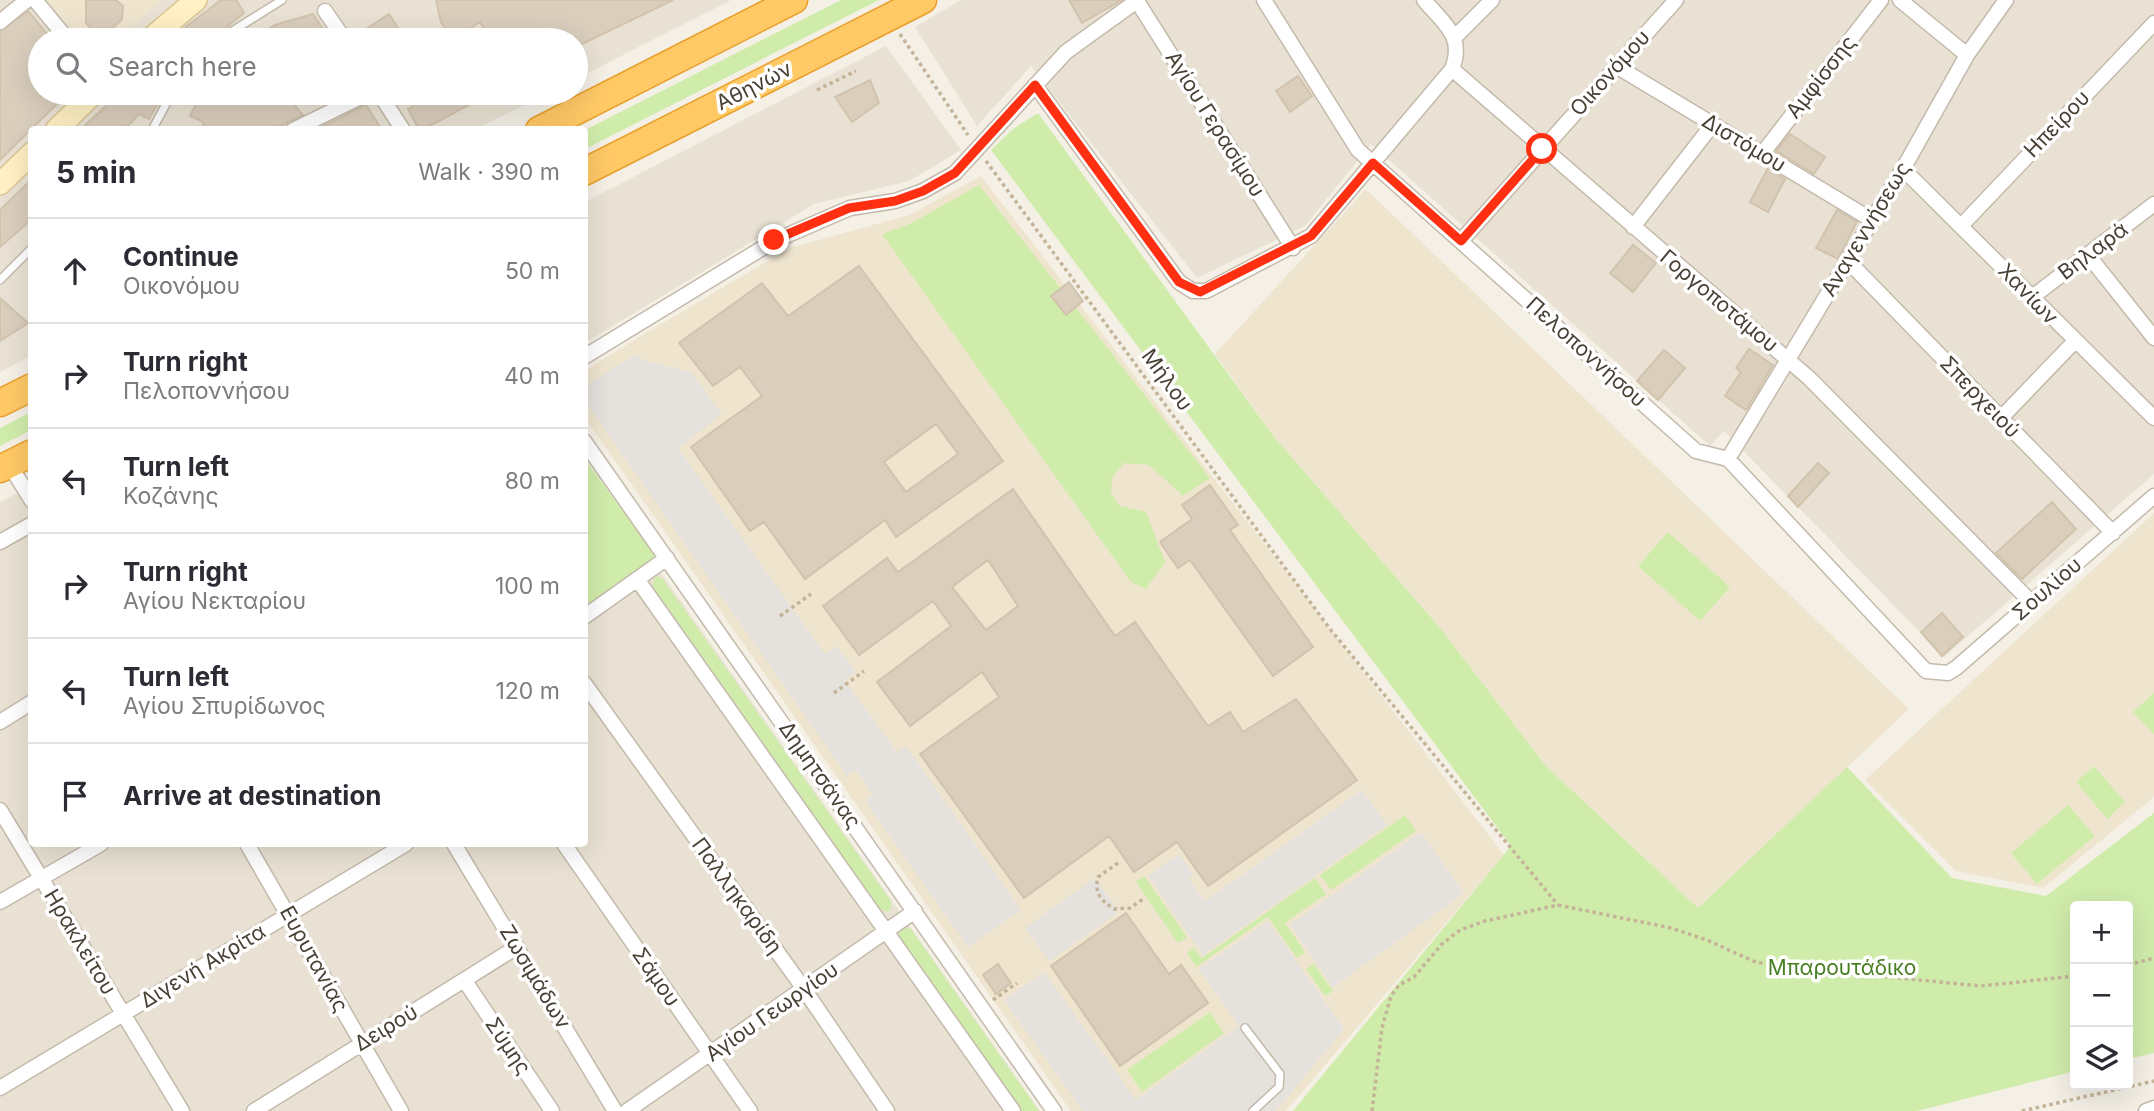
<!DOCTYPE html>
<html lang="en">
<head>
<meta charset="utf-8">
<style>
	body { margin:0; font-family:Inter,sans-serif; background:#f2f2f3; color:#2b2b33 }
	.controls { position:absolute; right:21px; bottom:21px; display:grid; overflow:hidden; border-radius:7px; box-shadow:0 7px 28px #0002 }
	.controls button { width:63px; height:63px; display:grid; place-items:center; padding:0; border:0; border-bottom:2px solid #e1e1e2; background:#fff; color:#2b2b33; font:35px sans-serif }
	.stop { position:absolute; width:21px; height:21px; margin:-16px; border:5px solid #ff3012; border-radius:50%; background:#fff }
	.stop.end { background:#ff3012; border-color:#fff; box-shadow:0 2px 7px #0008 }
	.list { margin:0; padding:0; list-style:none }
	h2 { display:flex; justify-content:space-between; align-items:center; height:91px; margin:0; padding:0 28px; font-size:30px }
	h2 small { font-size:23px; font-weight:400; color:#7c7c81 }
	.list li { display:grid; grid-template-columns:46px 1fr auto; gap:21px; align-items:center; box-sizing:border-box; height:105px; padding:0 28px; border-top:2px solid #e1e1e2 }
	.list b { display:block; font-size:26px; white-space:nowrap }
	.list p { margin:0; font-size:23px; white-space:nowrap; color:#7c7c81 }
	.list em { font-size:23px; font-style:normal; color:#7c7c81 }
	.icon { flex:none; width:38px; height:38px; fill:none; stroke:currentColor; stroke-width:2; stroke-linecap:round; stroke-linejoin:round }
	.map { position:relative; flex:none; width:2154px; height:1111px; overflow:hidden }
	.search { position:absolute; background:#fff; box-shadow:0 7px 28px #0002; left:28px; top:28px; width:560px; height:77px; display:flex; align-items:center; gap:18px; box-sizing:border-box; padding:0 24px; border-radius:38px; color:#7c7c81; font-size:26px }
	.panel { position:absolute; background:#fff; box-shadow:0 7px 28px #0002; left:28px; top:126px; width:560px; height:721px; border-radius:7px }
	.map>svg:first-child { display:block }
</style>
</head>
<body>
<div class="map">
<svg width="2154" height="1111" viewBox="0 0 2154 1111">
	<rect width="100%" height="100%" fill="#f4f0e6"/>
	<!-- residential -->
	<path fill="#e9e2d4" d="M0,0H731L576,79V40H40V93H548L476,129L32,130L31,356L0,372Z
		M961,0H2154V474L1944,657L1724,431L1710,446L1371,144L1305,226L1197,278L1031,66L977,126L915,27Z
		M886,46L961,150L909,181L814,204L585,343V202Z
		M585,465L1040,1111H0V502L31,486L32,844H584Z"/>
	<!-- education -->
	<path fill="#efe5cf" d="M47,0H163L119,37L102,40H81L79,29L70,28Z
		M981,176L1504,855L1286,1111H1071L585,418L584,371L649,331L790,248L909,215Z
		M1366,189L1909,709L1698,908L1546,766L1441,629L1275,438L1215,354Z
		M2154,513V797L2043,888L1956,871L1865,780Z"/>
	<!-- green -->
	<path fill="#d0ecab" d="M841,0H879L585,149V130Z
		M1038,113L1275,438L1441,629L1546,766L1698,908L1847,767L1952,878L2046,896L2154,813V1053L2128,1059V906H2075V1071L1917,1111H1293L1511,846L991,150L1013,129Z
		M979,185L1210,478L1183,496L1149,465L1124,463L1112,478L1111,493L1120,506L1146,512L1165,562L1146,589L1131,582L882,234L912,223Z
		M31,412V430L0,446V428Z
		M585,459L656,557L585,607H584Z
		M1668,532L1730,587L1700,621L1638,566Z
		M656,576L662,578L891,901V909L888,912L880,909L652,585Z
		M2154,693V734L2133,712Z
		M2094,766L2125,802L2107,819L2076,782Z
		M2068,805L2095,836L2037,884L2011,853Z
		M1405,815L1416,831L1331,890L1320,875Z
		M1144,876L1187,937L1178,943L1136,882Z
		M1315,878L1326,894L1285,923L1305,952L1297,958L1268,917L1196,967L1187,953L1194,948L1202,958Z
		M905,927L911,929L1039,1111H1021L899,938V931Z
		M1314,964L1333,991L1325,996L1306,969Z
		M1210,1012L1224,1033L1142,1092L1127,1070Z"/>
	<!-- parking -->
	<path fill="#e5e2de" d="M634,355L645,361L691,372L722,414L678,448L825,654L836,646L856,672L845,681L897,752L906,746L1021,910L968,947L865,801L873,794L856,770L847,776L585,401V386Z
		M1362,790L1387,825L1203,955L1148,876L1179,854L1194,875L1189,879L1205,901Z
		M1421,832L1464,893L1333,987L1290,925Z
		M1095,878L1119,912L1049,961L1025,928Z
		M1268,921L1344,1029L1276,1111H1083L1004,1000L1044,972L1136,1100L1239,1026L1199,969Z"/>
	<!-- building -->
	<path fill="#dacebd" stroke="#d2c3ad" stroke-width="2" fill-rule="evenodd" d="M86,0H116L123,6L122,19L112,29L100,28L96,34L86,23Z
		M221,0H236L244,13L210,40H169Z
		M436,0H673L576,47V40H490L480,22L453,40L441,22Z
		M1069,0H1122L1082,23Z
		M28,11L52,40H40V93H68L0,160V31Z
		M313,14L330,40H251L275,25Z
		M389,14L406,40H354V37Z
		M1298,76L1312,96L1290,112L1276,91Z
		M870,80L879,103L852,122L835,97Z
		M120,93H150L159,101L149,119L139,114L124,130H80Z
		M226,93H284L303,115L272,130H206L202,121L190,116L201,94L212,101Z
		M406,93H491L422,130H419L408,109L413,107Z
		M366,105L382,130H316Z
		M1790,134L1825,157L1814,174L1776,151Z
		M1768,168L1785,179L1768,212L1750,202Z
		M32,179V219L0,247V210Z
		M1837,210L1857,222L1838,259L1816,248Z
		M1633,245L1656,263L1633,292L1610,273Z
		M859,266L1003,461L896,537L885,520L805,579L764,522L750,531L691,447L762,396L740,367L713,386L679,343L762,283L788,316ZM936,424L958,454L906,492L884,462Z
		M1069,282L1083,301L1066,315L1051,296Z
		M0,298L28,323L0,341Z
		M1749,349L1773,365L1746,410L1725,396L1741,372L1736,368Z
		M1664,350L1685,368L1658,400L1637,381Z
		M1818,463L1829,473L1798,507L1788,496Z
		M1210,485L1238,525L1230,530L1313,647L1273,676L1190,560L1178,568L1160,542L1192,519L1182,505Z
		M1013,489L1115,636L1135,622L1208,726L1230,712L1243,732L1296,699L1357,780L1208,886L1177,842L1134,872L1109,836L1024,898L920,754L999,697L982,672L910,726L877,682L951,626L933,601L859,655L823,606L887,558L898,572ZM988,560L1018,606L986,630L952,587Z
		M2052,502L2076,529L2022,579L1996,553Z
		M1942,613L1963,637L1942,656L1921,632Z
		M1126,913L1169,974L1181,965L1208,1003L1120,1066L1051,966Z
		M998,964L1011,983L996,994L983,975Z"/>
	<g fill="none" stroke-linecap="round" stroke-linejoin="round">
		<!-- lane casing -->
		<g stroke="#c4baab" stroke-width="10">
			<path id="lane" d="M218,40L282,0
				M152,130L172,93
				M0,280L32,248
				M1245,1028L1280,1074L1279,1087L1253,1111"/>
		</g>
		<!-- street casing -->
		<g stroke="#c4baab" stroke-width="17">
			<path id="street" d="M35,0L68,40
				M1264,0L1358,150L1696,451L1728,459L1926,671L1948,673L1956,668L2154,496
				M1900,0L1967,55
				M1137,1L1293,248
				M325,11L345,40
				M0,22L27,0
				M1455,37L1492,0
				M1616,66L1872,220
				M1452,69L1809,378L2032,603
				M1035,85L1179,282L1193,291H1206L1311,236L1452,69C1465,36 1444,24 1424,0
				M379,93L403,130
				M293,130L369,93
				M1762,154L1881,0
				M1903,169L2154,418
				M1961,226L2154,23
				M1633,227L1713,124
				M1461,241L1676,0
				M2088,255L2154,338
				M1847,260L2113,533
				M2031,298L2154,204
				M584,357L774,241L850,208L895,201L923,191L955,173L1066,52L1138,0
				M2001,418L2074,342
				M584,441L1054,1111
				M1728,459L1903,169L1967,55L2006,0
				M9,464L32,501
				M0,542L32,524
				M637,579L1013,1111
				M584,617L667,558
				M584,683L804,989L887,1111
				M0,722L32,702
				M0,810L182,1111
				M247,844L401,1111
				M454,844L615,1111
				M564,844L750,1111
				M0,902L101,844
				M465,981L552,1111
				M0,1088L406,844
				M254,1111L517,947
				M627,1111L915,911
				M2146,1111L2154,1108"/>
		</g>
		<!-- secondary casing -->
		<g stroke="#dbc694" stroke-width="24">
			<path id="secondary" d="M149,40L196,0
				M56,130L94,93
				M0,184L32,153"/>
		</g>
		<!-- highway casing -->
		<g stroke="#ea9f2b" stroke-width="29">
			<path id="highway" d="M539,130L794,0
				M584,172L923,0
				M0,403L32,387
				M0,469L32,453"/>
		</g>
		<!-- path -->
		<path stroke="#c4b398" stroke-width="3.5" stroke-dasharray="3.5 3.5" stroke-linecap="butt" d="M900,34L968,135
			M817,90L856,71
			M986,161L1330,629L1558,905
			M780,616L811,594
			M834,693L864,671
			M1118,863L1098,877C1094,894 1101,900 1114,909L1130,908L1143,899
			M2128,965L2154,958
			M993,1000L1017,983
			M1372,1111L1382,1028L1391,996L1399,985L1414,977L1442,944L1460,930L1485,921L1558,905L1671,928L1707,940L1753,961L1801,973L1858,974L1981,986L2075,976
			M2022,1111L2154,1081"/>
		<!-- lane -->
		<use href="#lane" stroke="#fff" stroke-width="7"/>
		<!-- street -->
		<use href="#street" stroke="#fff" stroke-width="14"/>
		<!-- secondary -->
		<use href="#secondary" stroke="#fff0c5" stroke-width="21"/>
		<!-- highway -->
		<use href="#highway" stroke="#ffc966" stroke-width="26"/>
	</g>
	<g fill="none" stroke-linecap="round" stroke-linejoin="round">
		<!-- route -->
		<path stroke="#ff3012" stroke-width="9" d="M774,240L849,208L895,201L923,191L955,173L1035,85L1179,282L1200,292L1311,236L1373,163L1461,241L1542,149"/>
	</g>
	<g text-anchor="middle" stroke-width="7" stroke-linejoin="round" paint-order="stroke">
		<!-- street labels -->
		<g font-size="21" fill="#484035" stroke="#fff">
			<text transform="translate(1610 73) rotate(-48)" y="7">Οικονόμου</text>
			<text transform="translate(1821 77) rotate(-52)" y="7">Αμφίσσης</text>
			<text transform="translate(754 86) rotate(-27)" y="7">Αθηνών</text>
			<text transform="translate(1215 124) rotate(58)" y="7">Αγίου Γερασίμου</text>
			<text transform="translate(2057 124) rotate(-46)" y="7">Ηπείρου</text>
			<text transform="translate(1744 143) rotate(31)" y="7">Διστόμου</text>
			<text transform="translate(1866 229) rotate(-59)" y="7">Αναγεννήσεως</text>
			<text transform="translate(2093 251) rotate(-37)" y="7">Βηλαρά</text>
			<text transform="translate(2028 294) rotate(46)" y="7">Χανίων</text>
			<text transform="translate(1719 301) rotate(40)" y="7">Γοργοποτάμου</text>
			<text transform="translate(1586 352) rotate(42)" y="7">Πελοποννήσου</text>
			<text transform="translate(1167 380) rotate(54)" y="7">Μήλου</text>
			<text transform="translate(1980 397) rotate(46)" y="7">Σπερχειού</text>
			<text transform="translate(2047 589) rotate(-41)" y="7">Σουλίου</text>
			<text transform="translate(820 775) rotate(55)" y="7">Δημητσάνας</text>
			<text transform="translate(737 896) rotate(54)" y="7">Παλληκαρίδη</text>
			<text transform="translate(80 942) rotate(59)" y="7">Ηρακλείτου</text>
			<text transform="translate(314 959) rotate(61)" y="7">Ευρυτανίας</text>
			<text transform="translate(203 966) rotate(-31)" y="7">Διγενή Ακρίτα</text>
			<text transform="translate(535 977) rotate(59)" y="7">Ζωσιμάδων</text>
			<text transform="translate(656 977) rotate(55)" y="7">Σάμου</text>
			<text transform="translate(772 1012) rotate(-35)" y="7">Αγίου Γεωργίου</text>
			<text transform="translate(386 1028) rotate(-31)" y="7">Δειρού</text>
			<text transform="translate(508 1046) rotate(56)" y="7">Σύμης</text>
		</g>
		<!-- park labels -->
		<g font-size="21" fill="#487e23" stroke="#fff">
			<text x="1842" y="975">Μπαρουτάδικο</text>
		</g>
	</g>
</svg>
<div class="controls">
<button>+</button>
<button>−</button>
<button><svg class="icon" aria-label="layers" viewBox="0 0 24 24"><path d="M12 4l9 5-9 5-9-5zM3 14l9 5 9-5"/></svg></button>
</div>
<div class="stop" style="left:1542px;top:149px"></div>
<div class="stop end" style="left:774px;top:240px"></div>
<div class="search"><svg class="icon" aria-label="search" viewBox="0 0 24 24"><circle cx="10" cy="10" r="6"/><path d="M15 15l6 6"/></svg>Search here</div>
<section class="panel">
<h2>5 min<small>Walk · 390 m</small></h2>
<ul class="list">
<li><svg class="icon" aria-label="ahead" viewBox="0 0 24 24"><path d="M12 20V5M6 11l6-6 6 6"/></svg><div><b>Continue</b><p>Οικονόμου</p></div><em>50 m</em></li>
<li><svg class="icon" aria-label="right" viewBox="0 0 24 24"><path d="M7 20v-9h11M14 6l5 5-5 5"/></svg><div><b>Turn right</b><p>Πελοποννήσου</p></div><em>40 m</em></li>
<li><svg class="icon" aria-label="left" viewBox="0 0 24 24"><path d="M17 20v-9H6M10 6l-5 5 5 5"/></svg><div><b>Turn left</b><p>Κοζάνης</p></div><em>80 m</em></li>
<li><svg class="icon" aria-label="right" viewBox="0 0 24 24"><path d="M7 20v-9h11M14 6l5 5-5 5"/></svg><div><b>Turn right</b><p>Αγίου Νεκταρίου</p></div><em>100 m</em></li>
<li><svg class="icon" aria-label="left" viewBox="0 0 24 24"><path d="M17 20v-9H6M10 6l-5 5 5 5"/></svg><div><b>Turn left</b><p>Αγίου Σπυρίδωνος</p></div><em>120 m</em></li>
<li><svg class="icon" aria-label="arrive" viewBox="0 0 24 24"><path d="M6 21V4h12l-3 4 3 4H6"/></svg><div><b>Arrive at destination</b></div></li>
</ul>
</section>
</div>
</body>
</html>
